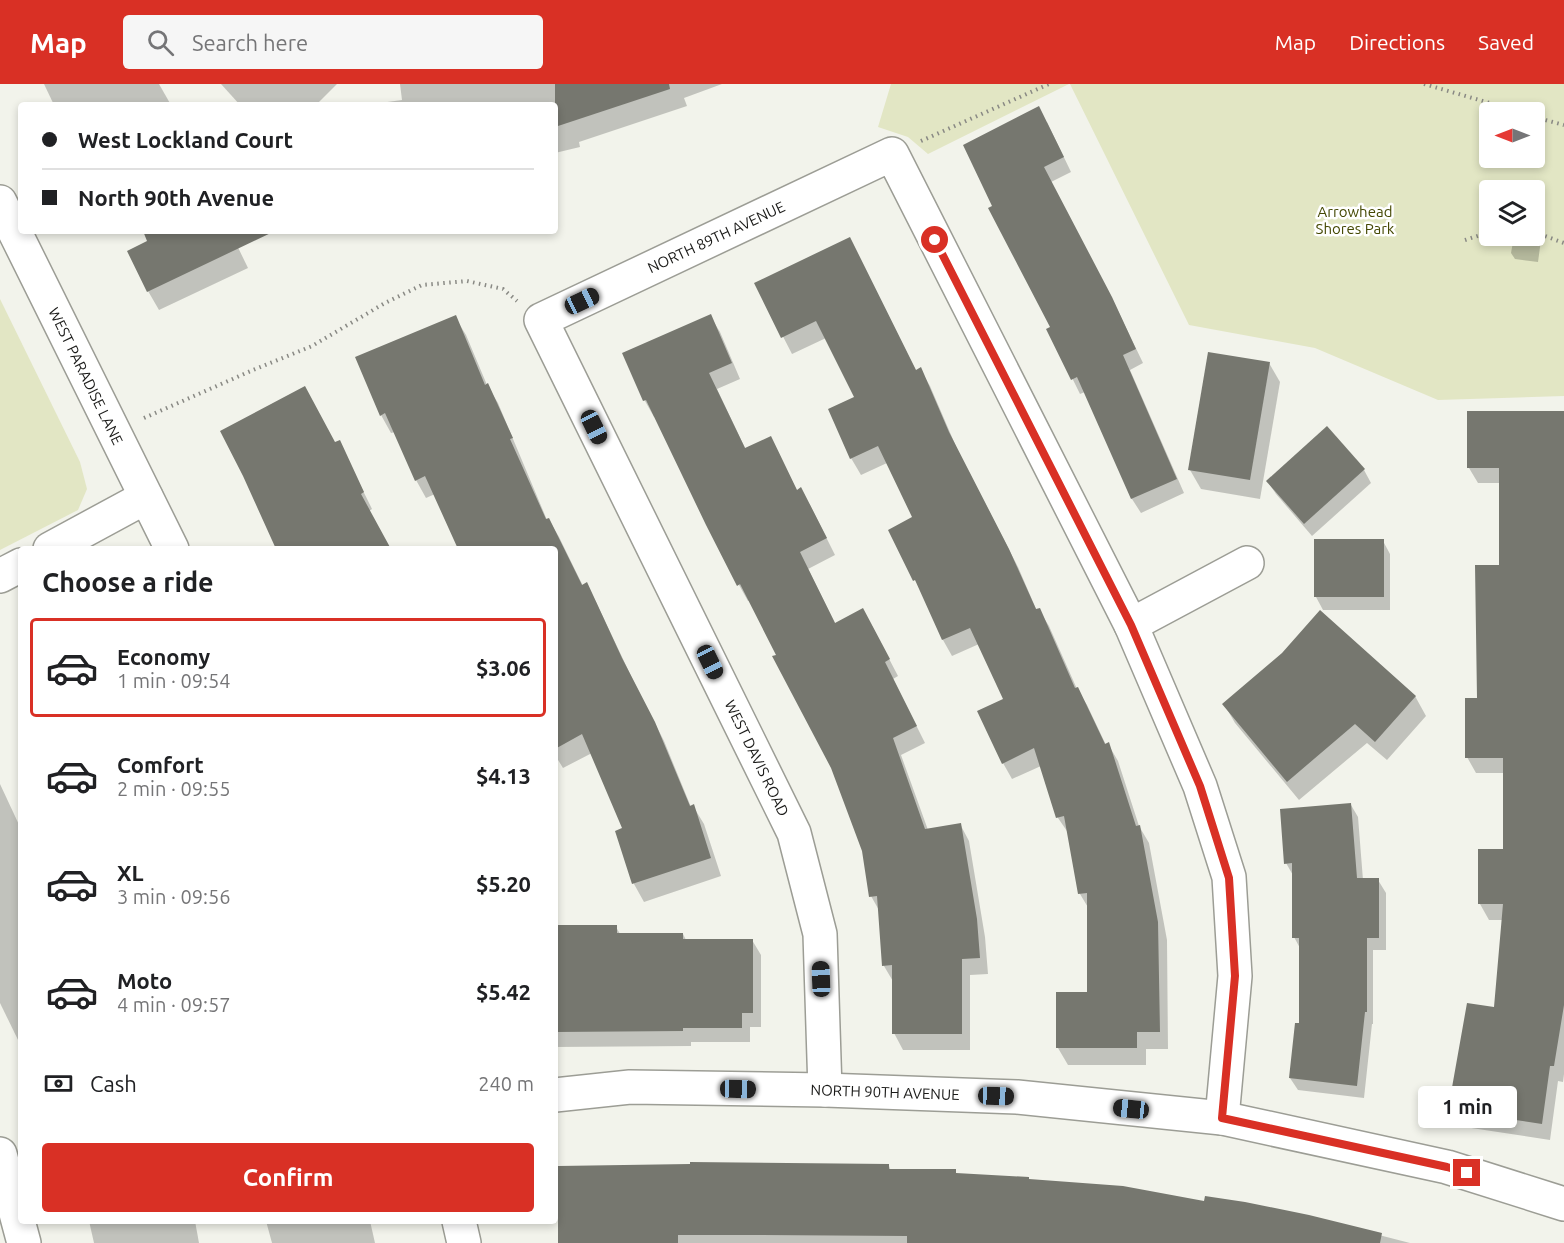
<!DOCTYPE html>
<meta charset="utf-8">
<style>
body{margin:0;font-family:Ubuntu,sans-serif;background:#f6f6f6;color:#202124;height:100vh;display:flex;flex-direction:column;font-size:22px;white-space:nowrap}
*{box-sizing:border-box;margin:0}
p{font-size:20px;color:#757577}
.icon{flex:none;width:33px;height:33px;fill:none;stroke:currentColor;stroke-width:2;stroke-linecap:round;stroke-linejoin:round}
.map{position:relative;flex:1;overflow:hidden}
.details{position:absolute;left:18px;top:462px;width:540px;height:678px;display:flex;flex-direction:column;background:#fff;border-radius:6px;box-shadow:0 3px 9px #0003}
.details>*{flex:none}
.banner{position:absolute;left:18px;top:18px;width:540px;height:132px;border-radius:6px;box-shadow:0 3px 9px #0003;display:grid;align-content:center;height:132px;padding:0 24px;background:#fff}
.needle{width:39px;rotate:270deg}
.buttons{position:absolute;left:1479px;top:18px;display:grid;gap:12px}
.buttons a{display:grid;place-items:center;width:66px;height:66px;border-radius:6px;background:#fff;box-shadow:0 3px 9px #0003;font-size:30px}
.end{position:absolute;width:27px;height:27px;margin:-14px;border:8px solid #d93025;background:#fff;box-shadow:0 0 0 3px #fff}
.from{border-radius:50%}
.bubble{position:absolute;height:42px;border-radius:6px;background:#fff;box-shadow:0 3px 9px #0003;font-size:20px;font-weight:700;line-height:42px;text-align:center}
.car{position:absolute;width:18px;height:36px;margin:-18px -9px;border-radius:8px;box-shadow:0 0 4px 2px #0007;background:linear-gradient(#222 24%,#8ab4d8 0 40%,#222 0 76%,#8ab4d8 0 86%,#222 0)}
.banner b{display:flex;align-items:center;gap:21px;height:57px;font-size:22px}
.banner b+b{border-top:2px solid #e0e0e0}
.banner i{width:15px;height:15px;background:#202124}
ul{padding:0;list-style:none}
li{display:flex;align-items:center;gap:18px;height:99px;margin:0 12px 9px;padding:0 12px;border:3px solid transparent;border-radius:6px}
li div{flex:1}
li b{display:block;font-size:22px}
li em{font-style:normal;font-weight:700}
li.active{border-color:#d93025}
li>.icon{width:54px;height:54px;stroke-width:1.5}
h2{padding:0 24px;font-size:27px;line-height:72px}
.pay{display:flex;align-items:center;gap:15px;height:66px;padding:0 24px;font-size:22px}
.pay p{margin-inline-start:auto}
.action{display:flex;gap:12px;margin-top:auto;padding:12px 24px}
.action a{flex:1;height:69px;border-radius:6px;background:#d93025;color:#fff;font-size:24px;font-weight:700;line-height:69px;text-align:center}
header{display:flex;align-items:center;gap:36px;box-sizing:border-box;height:84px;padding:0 30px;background:#d93025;color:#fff}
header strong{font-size:28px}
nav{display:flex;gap:33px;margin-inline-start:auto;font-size:21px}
.search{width:420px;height:54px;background:#f6f6f6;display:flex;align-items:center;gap:15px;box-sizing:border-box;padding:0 21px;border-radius:6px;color:#757577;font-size:22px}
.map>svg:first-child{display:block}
.green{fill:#e2e6c4;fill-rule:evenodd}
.shadow{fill:#0003}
.building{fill:#76776f}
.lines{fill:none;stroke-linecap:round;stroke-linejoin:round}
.minor-casing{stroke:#9c9d95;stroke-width:36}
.path{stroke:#898984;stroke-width:4;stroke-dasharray:1.5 4.5;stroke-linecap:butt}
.minor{stroke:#fff;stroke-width:33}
.route{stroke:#d93025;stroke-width:8}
.labels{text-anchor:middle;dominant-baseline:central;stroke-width:5;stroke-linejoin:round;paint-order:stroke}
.park-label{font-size:15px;fill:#444803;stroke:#fff}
.street-label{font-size:15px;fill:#1b1b19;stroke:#fff}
</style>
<header>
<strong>Map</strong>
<div class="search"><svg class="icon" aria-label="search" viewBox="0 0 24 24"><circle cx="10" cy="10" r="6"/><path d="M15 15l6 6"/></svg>Search here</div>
<nav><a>Map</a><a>Directions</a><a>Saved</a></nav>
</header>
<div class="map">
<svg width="1564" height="1159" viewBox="0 0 1564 1159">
<rect width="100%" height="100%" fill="#f2f3eb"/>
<g class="green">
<path d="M891 0H1069L928 70 908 53 878 43Z"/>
<path d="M1070 0H1564V312L1438 316 1315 264 1189 241ZM1534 28V74H1490V28ZM1490 106H1534V152H1490Z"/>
<path d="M0 215 80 378 87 405 78 426 0 466Z"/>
</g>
<g class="shadow">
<path d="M44 0H159L171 21H54Z"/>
<path d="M221 0H337L316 21H240Z"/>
<path d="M400 0H722L684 14 687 22 579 58 580 63 555 69V21H365L402 16Z"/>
<path d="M1047 38 1071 88 1051 98 1119 229 1143 279 1130 286 1184 409 1141 429 1132 415 1085 308 1080 310 1048 245 1052 244 994 122Z"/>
<path d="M144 147H230L248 184 159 226 148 207 149 158Z"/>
<path d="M1534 149 1538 150 1541 156 1538 178 1515 175 1511 169 1514 152H1534Z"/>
<path d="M850 155 916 287 920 285 930 302 958 367 1018 483 1037 527 1039 526 1049 542 1077 605 1087 621 1106 661 1108 660 1118 677 1139 742 1149 759 1167 856 1168 965H1146V981H1068L1058 964V909H1089V825L1080 810 1069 750 1058 734 1041 682 1012 695 1003 679 1005 616 979 560 952 572 943 556 925 514 890 446 914 434 887 379 861 391 851 374 856 314 826 254 792 270 756 200Z"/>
<path d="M710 232 720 248 740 295 717 305 746 366 771 354 797 407 810 421 835 471 808 485 836 541 872 542 898 592 893 595 925 659 901 671 928 746 960 740 969 757 985 853 988 890 970 891V966H903L894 949V899L884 882 880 828 871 812 863 766 833 684 750 516 748 517 739 501 707 440 656 332 654 333 645 317 624 269Z"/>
<path d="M455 233 466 251 487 301 498 319 547 436H549L559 453 583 502 586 500 596 518 632 594 664 657 691 723 693 722 704 740 721 792 644 818 634 800 617 748 624 745 592 669 563 684 555 671V465H459L435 410 426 414 416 396 395 348 391 349 381 331Z"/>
<path d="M1269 279 1280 298 1260 415 1201 405 1190 386Z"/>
<path d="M1564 329V990L1563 998 1558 997 1550 1056 1458 1042 1449 1026 1468 921 1495 925 1503 836H1489L1480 820 1505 766V689H1476L1467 673 1479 616 1501 483V399H1478L1469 384Z"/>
<path d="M339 358 372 425 369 427 390 465H279L335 360Z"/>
<path d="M1364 386 1371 399 1312 452 1276 410 1268 398Z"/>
<path d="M1383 457 1390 470V526H1323L1316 513Z"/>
<path d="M1415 612 1426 632 1387 676 1367 659 1299 716 1235 639 1224 620Z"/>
<path d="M0 700 21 745V962L0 919Z"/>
<path d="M1351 721 1358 733 1363 796H1378L1386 809V866H1373V940H1372L1364 1014 1298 1006 1290 994 1301 941V866L1294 853V793L1286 779Z"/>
<path d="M616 843 620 850H683L686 856H752L761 871V943H750V958H691V962L555 963V872Z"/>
<path d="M889 1082 891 1087H955L957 1091 1030 1097 1309 1133 1410 1159H560Z"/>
<path d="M89 1137H195L199 1159H94Z"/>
<path d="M266 1137H370L375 1159H272Z"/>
</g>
<g class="building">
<path d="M555 0H669L670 5 555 43Z"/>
<path d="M1039 22 1064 73 1044 83 1112 213 1136 265 1123 271 1177 395 1131 415 1077 293 1071 296 1046 245 1050 243 988 124 992 122 963 61Z"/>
<path d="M143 147H275L147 208 127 167 147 157Z"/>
<path d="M850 153 916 286 921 283 949 348 1009 465 1036 525 1040 524 1075 604 1078 603 1105 660 1109 658 1136 742 1140 741 1158 838 1160 948H1137V964H1056V908H1087V809L1078 810 1064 732 1056 734 1034 664 1002 680 977 627 1003 615 970 544 942 556 915 496 913 497 888 446 912 433 878 362 850 375 828 325 854 313 816 237 781 254 754 199Z"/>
<path d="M711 230 732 279 709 289 745 364 771 352 797 406 801 403 827 454 800 468 835 539 863 524 890 575 885 578 917 642 893 654 925 745 961 739 977 835 980 874 962 875V950H892V881L882 882 877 812 869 813 862 767 831 684 772 572 776 571 740 500 737 502 706 441 646 316 643 317 622 269Z"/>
<path d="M456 231 485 301 488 299 513 354 510 355 546 435 549 434 582 501 587 498 622 574 655 638 690 722 694 720 711 774 632 800 615 747 622 744 582 650 555 665V465H458L425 392 415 397 385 329 380 332 355 273Z"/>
<path d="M1208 268 1270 278 1250 396 1188 386Z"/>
<path d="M305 302 335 358 340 356 364 408 361 410 391 465H276L243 392 220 347Z"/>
<path d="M1467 327H1564V921L1554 982H1550L1542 1040 1448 1026 1467 919 1494 923 1503 820H1478V765H1503V674H1465V614H1477L1475 481H1499V384H1467Z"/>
<path d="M1327 342 1365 385 1304 440 1266 397Z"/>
<rect x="1314" y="455" width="70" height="58"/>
<path d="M1320 526 1416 612 1375 658 1355 640 1287 698 1222 620 1282 569Z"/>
<path d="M1351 719 1357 794H1379V854H1367V928H1365L1357 1002 1289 994 1295 939H1299V854H1292V779L1284 780 1280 725Z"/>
<path d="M556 841H617V849H683V855H753V929H742V944H683V947L556 948Z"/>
<path d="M690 1078 889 1080V1085H956V1089L1029 1093V1095L1123 1102 1204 1117 1205 1112 1245 1118 1309 1131 1382 1149 1380 1159H907V1152L760 1151H678V1159H558V1082L690 1080Z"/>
</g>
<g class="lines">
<g class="minor-casing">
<g id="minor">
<path d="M0 118 172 465"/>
<path d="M50 465 146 413"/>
<path d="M0 492 21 481"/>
<path d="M1131 541 1247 479"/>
<path d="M825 1006 820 850 794 749 541 236 892 70 1131 541 1200 702 1229 793 1235 892 1222 1034"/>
<path d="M555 1011 630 1003 825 1006 1017 1013 1222 1034 1447 1083 1564 1120"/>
<path d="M0 1070 24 1159"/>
<path d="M459 1137 464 1159"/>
</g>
</g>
<g class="path">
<path d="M1424 0 1521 28"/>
<path d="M1534 33 1564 41"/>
<path d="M921 57 1049 0"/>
<path d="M1534 148 1564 159"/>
<path d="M1465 156 1490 148"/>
<path d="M144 334 253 286 312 262 385 219 422 201 467 197 503 205 517 217"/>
</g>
<use href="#minor" class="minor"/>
</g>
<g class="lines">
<path class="route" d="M935 156 1131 541 1200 702 1229 794 1235 892 1222 1034 1447 1083 1467 1089"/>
</g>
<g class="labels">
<g class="park-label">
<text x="1355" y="127">Arrowhead<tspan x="1355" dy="17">Shores Park</tspan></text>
</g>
<g class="street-label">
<text transform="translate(716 153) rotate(-25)">NORTH 89TH AVENUE</text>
<text transform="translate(86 292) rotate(64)">WEST PARADISE LANE</text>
<text transform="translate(757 674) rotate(64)">WEST DAVIS ROAD</text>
<text transform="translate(885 1008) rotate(2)">NORTH 90TH AVENUE</text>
</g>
</g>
</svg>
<div class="buttons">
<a><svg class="needle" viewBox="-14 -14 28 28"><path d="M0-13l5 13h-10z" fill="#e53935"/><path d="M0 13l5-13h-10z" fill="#757577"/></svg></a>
<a><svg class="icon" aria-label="layers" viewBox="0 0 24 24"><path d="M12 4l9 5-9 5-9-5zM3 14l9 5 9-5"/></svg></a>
</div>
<i class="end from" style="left:935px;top:156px"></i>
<i class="end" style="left:1467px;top:1089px"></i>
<div class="bubble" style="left:1418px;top:1002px;width:99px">1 min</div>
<i class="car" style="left:582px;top:217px;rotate:65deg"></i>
<i class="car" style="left:594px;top:343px;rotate:154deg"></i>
<i class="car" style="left:710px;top:578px;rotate:154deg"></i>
<i class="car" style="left:821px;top:895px;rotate:358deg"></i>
<i class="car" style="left:738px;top:1005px;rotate:91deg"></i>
<i class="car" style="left:996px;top:1012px;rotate:92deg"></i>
<i class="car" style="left:1131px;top:1025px;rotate:276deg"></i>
<div class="banner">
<b><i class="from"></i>West Lockland Court</b>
<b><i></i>North 90th Avenue</b>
</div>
<section class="details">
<h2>Choose a ride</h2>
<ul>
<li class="active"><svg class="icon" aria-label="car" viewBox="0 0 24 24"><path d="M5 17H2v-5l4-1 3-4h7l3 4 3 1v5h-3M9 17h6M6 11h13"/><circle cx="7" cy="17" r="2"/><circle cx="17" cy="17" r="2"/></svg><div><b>Economy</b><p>1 min · 09:54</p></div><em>$3.06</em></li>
<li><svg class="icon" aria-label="car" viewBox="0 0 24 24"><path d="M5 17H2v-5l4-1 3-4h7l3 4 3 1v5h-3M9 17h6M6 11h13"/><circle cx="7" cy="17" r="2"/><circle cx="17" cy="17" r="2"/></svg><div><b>Comfort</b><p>2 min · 09:55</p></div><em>$4.13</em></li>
<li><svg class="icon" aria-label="car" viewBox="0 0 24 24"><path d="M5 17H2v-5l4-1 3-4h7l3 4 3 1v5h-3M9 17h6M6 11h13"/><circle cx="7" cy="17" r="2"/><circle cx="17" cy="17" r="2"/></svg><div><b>XL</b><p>3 min · 09:56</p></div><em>$5.20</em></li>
<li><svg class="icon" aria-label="car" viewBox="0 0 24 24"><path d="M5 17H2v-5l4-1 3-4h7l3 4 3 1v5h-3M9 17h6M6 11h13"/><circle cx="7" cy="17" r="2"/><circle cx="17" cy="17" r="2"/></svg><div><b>Moto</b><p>4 min · 09:57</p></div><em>$5.42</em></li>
</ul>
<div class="pay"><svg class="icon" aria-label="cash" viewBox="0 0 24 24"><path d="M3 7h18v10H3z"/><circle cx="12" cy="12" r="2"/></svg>Cash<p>240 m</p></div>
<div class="action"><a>Confirm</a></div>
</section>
</div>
